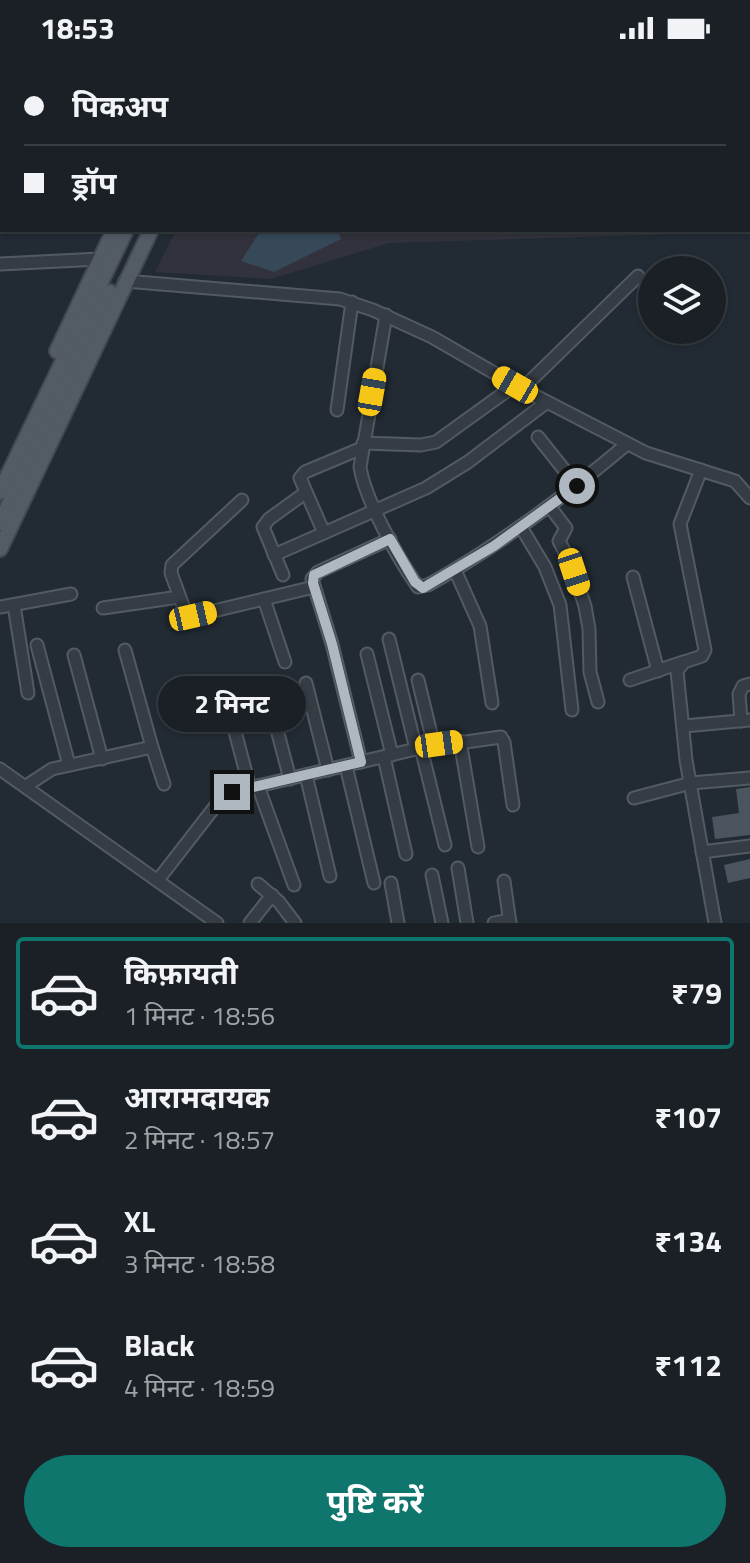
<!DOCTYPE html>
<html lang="hi">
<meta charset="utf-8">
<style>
body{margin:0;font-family:"Titillium Web","Noto Sans Devanagari",sans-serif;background:#272d32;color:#f1f3f6;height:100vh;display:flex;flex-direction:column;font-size:30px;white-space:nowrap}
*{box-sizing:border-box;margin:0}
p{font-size:26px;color:#9fa3a7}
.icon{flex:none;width:44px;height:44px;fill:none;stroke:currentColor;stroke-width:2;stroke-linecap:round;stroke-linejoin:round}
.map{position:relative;height:867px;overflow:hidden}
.side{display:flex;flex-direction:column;background:#1a2026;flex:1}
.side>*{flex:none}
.hud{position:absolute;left:0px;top:0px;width:750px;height:176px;box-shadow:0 2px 6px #0004,0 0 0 2px #383e43;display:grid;align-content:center;height:176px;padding:0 24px;background:#1a2026}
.tools{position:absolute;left:638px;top:200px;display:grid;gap:16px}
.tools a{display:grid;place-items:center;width:88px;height:88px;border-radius:50%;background:#1a2026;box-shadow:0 2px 6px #0004,0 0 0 2px #383e43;font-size:40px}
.end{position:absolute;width:36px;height:36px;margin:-18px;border:10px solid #afb7c1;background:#111;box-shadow:0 0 0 4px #111}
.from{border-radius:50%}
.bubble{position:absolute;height:56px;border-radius:28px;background:#1a2026;box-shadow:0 2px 6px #0004,0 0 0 2px #383e43;font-size:26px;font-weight:700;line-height:56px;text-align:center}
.car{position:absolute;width:24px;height:48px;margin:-24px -12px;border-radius:10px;box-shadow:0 0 6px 2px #0007;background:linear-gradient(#f5c518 24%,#345 0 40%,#f5c518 0 76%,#345 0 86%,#f5c518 0)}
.hud b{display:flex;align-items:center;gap:28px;height:76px;font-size:30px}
.hud b+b{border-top:2px solid #383e43}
.hud i{width:20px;height:20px;background:#f1f3f6}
ul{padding:14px 0 0;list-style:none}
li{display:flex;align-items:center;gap:24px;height:112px;margin:0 16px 12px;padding:0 8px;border:4px solid transparent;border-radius:8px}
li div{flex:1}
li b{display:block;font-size:30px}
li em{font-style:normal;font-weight:700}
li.active{border-color:#0f766e}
li>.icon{width:72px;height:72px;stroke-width:1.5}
.action{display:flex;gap:16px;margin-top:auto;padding:16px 24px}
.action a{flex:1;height:92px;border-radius:48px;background:#0f766e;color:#fff;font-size:32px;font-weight:700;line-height:92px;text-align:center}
.status{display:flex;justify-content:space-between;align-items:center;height:56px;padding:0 40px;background:#1a2026;direction:ltr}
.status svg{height:22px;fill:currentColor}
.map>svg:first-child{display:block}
.medical{fill:#31323c}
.water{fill:#374859}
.building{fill:#4a555f}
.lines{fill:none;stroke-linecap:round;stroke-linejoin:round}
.minor-casing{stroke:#525a62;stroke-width:15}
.major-casing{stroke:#414851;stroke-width:18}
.minor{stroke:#353c44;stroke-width:11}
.major{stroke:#535b64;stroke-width:14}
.route{stroke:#afb7c1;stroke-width:10}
</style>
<div class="status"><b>18:53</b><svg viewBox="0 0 49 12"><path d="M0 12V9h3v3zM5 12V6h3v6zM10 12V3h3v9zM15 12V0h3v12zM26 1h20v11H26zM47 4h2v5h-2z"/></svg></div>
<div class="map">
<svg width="750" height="867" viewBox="0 0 750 867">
<rect width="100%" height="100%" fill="#222b33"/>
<path class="medical" d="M265 0H750V176L389 187 271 223 155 216 176 174H748V2H264Z"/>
<path class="water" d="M261 174H338L341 183 274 216 241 205Z"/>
<g class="building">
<path d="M750 731V779L715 783 712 761 739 757 736 733Z"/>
<path d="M750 803V822L728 827 724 809Z"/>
</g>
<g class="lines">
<g class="minor-casing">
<g id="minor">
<path d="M22 0V2"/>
<path d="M100 0V2"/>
<path d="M415 0V2"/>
<path d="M725 2 727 0"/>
<path d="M0 208 100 203"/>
<path d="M125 225 340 243 373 254 432 281 522 333 646 397 735 425 750 442"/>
<path d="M386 259 360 411C365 444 399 504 418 531L428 529C500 489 564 441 627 388"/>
<path d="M522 333 638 220"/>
<path d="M337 354 352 246"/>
<path d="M538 381 577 430"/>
<path d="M363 387 421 389 436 386 515 329"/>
<path d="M701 414 680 468 705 594 702 600 684 606 677 615 686 704 715 867"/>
<path d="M242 444 172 509 171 517 186 558 193 560 314 531"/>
<path d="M550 451 566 472 559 485 571 508 585 550 589 573 590 616 598 646"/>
<path d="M521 471 545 511 560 549 572 654"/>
<path d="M324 477 300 422 305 416 362 392"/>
<path d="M274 499 426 432 468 406 547 346"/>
<path d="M455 514 480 570 492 647"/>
<path d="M283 519 263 471 269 463 305 437"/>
<path d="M633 521 658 615"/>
<path d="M264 543 285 606"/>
<path d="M14 549 28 637"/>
<path d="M0 551 71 538"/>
<path d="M103 552 179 541"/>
<path d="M389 583 416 693"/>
<path d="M37 589 69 709"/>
<path d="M367 598 392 699"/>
<path d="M74 599 102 703"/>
<path d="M418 624 434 690"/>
<path d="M630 624 683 606"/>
<path d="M306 627 328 714"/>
<path d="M266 632 290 723"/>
<path d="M224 634 250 732"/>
<path d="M741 665 739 638 743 630 750 628"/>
<path d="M684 670 750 664"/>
<path d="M460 685 478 791"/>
<path d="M152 691 164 728"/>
<path d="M421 692 445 789"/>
<path d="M384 701 406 798"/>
<path d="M361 706 332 588 312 523 318 516 390 483"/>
<path d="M346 710 374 827"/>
<path d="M0 713 217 867"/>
<path d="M306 719 330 820"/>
<path d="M26 730 52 713 152 691 125 594"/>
<path d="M258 730 294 829"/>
<path d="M634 742 691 727 750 722"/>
<path d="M702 796 750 790"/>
<path d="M458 812 467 867"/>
<path d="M432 819 442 867"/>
<path d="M158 824 217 748 232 736 416 693 501 681 504 686 513 749"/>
<path d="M504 825 510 867"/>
<path d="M391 827 398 867"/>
<path d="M258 828 279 846 295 867"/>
<path d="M250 867 272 839"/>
<path d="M494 867 509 864"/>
</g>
</g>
<g class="major-casing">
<g id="major">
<path d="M200 2 202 0"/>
<path d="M212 2 213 0"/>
<path d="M224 2 225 0"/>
<path d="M236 2 237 0"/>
<path d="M57 295 114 174"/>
<path d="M0 436 126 174"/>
<path d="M0 467 110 236"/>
<path d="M0 493 151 174"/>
</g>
</g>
<use href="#minor" class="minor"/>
<use href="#major" class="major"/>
</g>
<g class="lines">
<path class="route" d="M232 736 361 706 332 588 313 527 314 519 390 483 415 526 423 532 494 490 577 430"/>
</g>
</svg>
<div class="tools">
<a><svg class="icon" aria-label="layers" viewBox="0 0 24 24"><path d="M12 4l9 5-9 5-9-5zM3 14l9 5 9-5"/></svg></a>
</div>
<i class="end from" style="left:577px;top:430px"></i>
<i class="end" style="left:232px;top:736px"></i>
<div class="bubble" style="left:158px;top:620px;width:148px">2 मिनट</div>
<i class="car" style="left:515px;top:329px;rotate:300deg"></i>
<i class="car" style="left:372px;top:336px;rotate:10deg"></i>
<i class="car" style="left:574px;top:516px;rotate:162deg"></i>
<i class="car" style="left:193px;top:560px;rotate:77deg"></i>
<i class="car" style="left:439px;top:688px;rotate:82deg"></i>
<div class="hud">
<b><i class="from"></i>पिकअप</b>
<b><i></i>ड्रॉप</b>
</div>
</div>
<section class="side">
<ul>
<li class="active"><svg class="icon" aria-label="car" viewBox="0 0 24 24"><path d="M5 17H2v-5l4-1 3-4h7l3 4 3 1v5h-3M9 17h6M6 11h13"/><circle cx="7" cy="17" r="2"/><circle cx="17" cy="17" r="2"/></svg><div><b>किफ़ायती</b><p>1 मिनट · 18:56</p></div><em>₹79</em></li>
<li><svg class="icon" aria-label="car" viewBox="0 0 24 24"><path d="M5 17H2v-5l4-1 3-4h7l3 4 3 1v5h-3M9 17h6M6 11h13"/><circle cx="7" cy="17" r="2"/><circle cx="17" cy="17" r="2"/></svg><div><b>आरामदायक</b><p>2 मिनट · 18:57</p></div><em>₹107</em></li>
<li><svg class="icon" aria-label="car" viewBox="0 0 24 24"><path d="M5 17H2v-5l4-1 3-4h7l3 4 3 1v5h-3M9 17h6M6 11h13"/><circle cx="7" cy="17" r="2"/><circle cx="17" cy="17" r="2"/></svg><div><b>XL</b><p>3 मिनट · 18:58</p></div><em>₹134</em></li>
<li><svg class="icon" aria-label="car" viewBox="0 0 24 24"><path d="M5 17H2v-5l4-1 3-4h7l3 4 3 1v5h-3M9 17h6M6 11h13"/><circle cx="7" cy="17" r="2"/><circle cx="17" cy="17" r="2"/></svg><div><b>Black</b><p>4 मिनट · 18:59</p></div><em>₹112</em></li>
</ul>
<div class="action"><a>पुष्टि करें</a></div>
</section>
